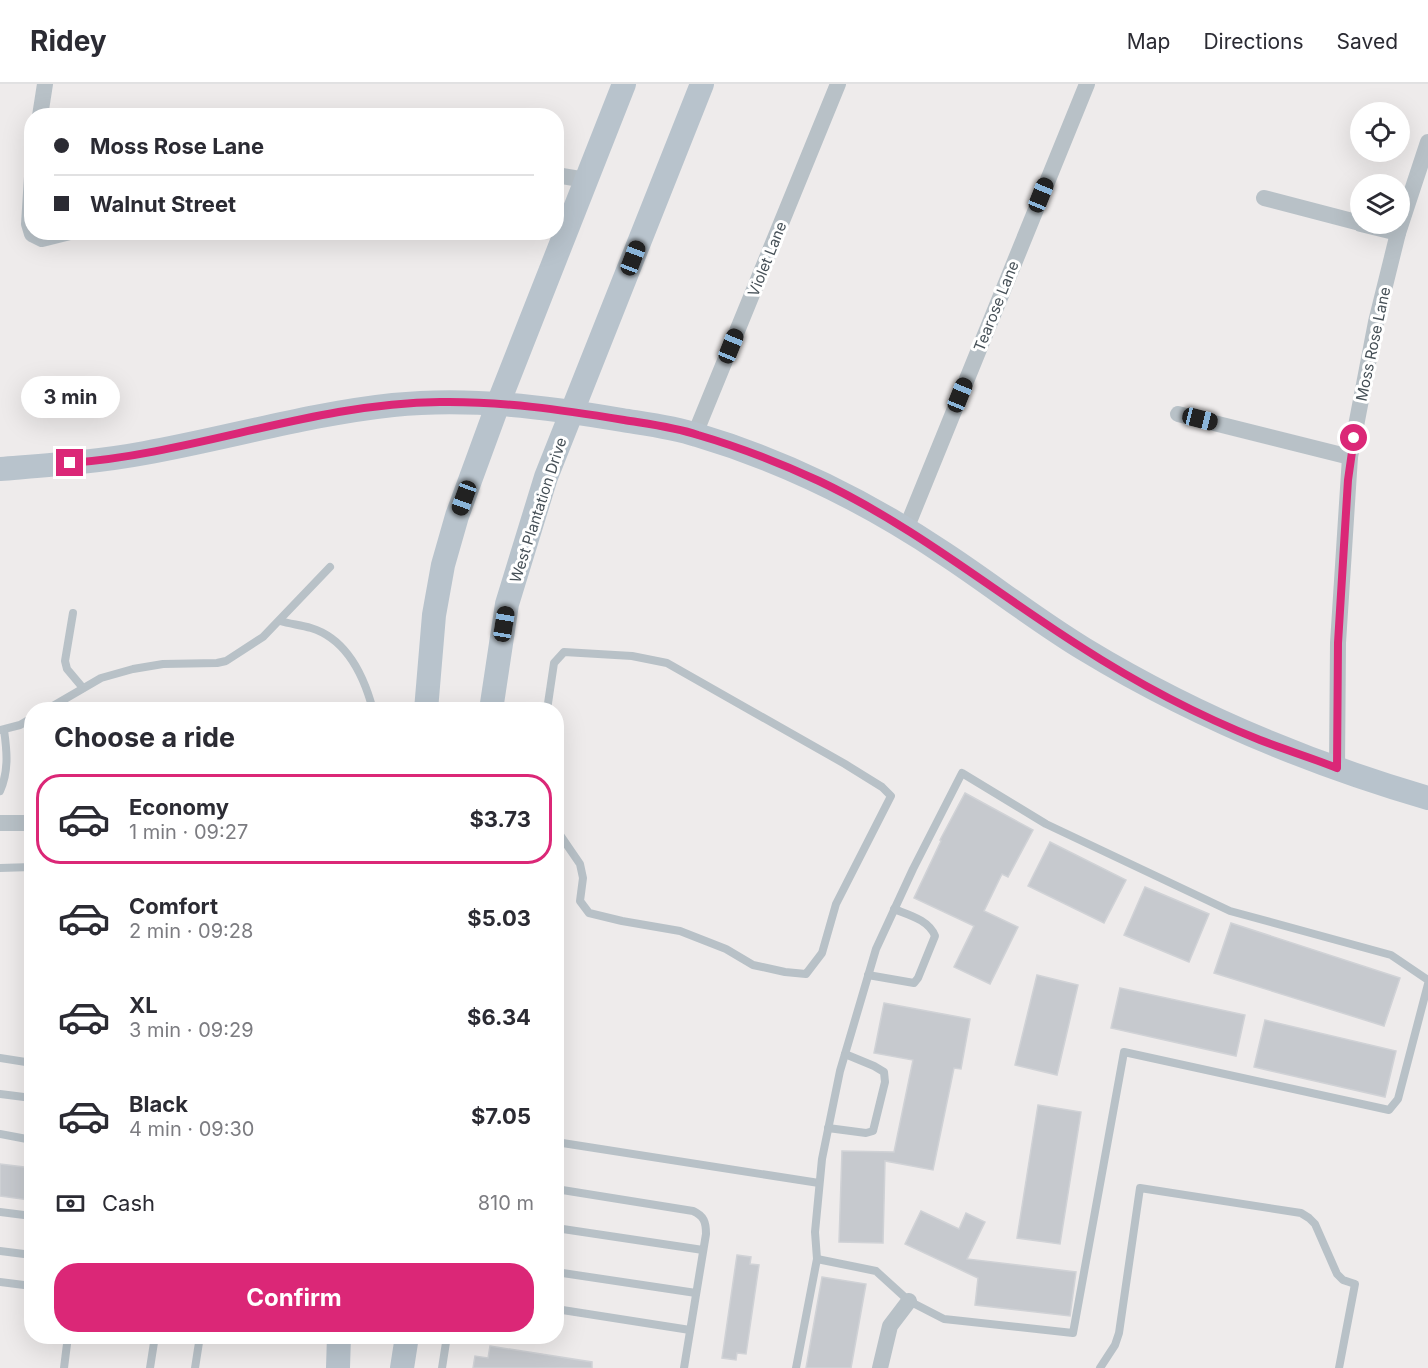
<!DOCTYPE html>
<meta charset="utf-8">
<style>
body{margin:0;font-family:Inter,sans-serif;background:#f7f7f7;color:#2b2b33;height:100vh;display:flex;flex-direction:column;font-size:22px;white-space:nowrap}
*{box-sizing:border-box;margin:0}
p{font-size:20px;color:#7c7c81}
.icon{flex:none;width:33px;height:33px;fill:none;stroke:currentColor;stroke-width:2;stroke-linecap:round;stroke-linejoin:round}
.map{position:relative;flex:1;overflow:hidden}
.side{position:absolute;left:24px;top:618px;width:540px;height:642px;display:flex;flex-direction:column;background:#fff;border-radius:24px;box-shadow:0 6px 24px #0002}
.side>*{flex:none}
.hud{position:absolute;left:24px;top:24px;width:540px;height:132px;border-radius:24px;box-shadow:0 6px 24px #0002;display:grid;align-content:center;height:132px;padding:0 30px;background:#fff}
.tools{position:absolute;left:1350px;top:18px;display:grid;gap:12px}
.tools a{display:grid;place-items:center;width:60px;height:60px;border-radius:50%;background:#fff;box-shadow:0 6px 24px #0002;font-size:30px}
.end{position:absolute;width:27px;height:27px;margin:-14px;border:8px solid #db2777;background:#fff;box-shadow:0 0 0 3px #fff}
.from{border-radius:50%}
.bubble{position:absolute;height:42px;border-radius:21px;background:#fff;box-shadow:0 6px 24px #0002;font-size:20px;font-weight:700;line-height:42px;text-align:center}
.car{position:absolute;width:18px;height:36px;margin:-18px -9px;border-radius:8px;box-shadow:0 0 4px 2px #0007;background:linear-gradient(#222 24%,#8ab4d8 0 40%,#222 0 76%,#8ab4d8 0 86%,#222 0)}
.hud b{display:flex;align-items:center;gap:21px;height:57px;font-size:22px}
.hud b+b{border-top:2px solid #e1e1e2}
.hud i{width:15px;height:15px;background:#2b2b33}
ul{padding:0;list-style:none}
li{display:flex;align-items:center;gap:18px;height:90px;margin:0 12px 9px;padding:0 18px;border:3px solid transparent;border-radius:24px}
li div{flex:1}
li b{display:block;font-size:22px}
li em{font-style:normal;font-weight:700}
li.selected{border-color:#db2777}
li>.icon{width:54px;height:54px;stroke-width:1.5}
h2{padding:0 30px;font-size:27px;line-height:72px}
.pay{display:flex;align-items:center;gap:15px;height:66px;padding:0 30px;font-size:22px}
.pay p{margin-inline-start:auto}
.primary-button{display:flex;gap:12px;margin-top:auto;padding:12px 30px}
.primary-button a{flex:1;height:69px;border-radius:24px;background:#db2777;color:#fff;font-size:24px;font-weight:700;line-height:69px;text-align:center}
header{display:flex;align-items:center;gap:36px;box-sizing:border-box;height:84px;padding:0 30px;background:#fff;border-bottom:2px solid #e1e1e2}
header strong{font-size:28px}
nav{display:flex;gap:33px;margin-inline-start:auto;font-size:21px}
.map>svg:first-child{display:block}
.building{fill:#c6c9ce;stroke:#d0d2d6;stroke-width:1.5}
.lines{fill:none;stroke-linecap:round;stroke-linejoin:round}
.lane{stroke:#b8c1c7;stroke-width:8}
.street{stroke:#b8c1c7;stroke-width:16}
.secondary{stroke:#b8c3cc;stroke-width:24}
.route{stroke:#db2777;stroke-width:8}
.labels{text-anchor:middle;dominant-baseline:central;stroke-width:6;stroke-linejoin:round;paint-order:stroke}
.street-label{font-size:15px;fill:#465057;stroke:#fff}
</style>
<header>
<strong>Ridey</strong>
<nav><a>Map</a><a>Directions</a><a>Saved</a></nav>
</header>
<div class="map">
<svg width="1428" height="1284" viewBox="0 0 1428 1284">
<rect width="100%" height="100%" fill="#eeebeb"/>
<g class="building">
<path d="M965 709 1033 746 1008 793 1002 790 984 827 1018 843 990 900 954 883 974 842 914 814 941 757 940 756Z"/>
<path d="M1050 758 1126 796 1104 839 1028 802Z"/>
<path d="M1145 803 1209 830 1189 878 1124 851Z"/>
<path d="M1231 839 1400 894 1384 942 1214 889Z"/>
<path d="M1037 891 1078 901 1057 991 1015 981Z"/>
<path d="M1120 904 1245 931 1236 972 1111 944Z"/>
<path d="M884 919 970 935 961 985 954 984 933 1086 885 1077 883 1159 839 1158 842 1067 894 1068 913 976 874 969Z"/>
<path d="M1265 936 1396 967 1385 1013 1254 983Z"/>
<path d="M1038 1021 1081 1028 1060 1160 1017 1154Z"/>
<path d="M0 1080 32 1084 29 1116 0 1112Z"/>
<path d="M921 1127 959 1145 966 1129 985 1138 967 1175 1076 1188 1070 1232 975 1221 978 1194 905 1160Z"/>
<path d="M737 1171 751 1173 750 1180 759 1181 746 1270 737 1269 736 1276 722 1274Z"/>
<path d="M822 1193 866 1200 851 1284H806Z"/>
<path d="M490 1262 592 1278V1284H473L475 1272 488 1274Z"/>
</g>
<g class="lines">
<g class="lane">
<path d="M73 529 65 577 67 585 83 604"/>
<path d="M280 537C290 540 301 541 311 544 347 555 364 592 373 626"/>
<path d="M46 626 101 594 133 585 163 580 217 579 226 577 263 553 330 483"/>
<path d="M547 626 554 579 564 568 632 572 667 579 845 680 882 703 891 712 836 820 822 869 806 890 785 888 753 881 726 865 680 847 622 837 589 829 580 817 583 794 580 780 556 745"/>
<path d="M0 646 20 641 32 634"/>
<path d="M0 707C9 687 7 667 4 646"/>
<path d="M0 784 32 783"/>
<path d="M868 891 914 899 918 894 935 852C929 836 909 831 894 825"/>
<path d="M0 974 32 979"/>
<path d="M0 1010 32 1014"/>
<path d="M828 1044 866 1049 873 1047 885 998 884 988 874 982 845 970"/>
<path d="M0 1050 32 1056"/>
<path d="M556 1058 819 1099"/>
<path d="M556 1105 693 1127C704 1132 706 1138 706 1150L684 1284"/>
<path d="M0 1128 32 1132"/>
<path d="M556 1144 703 1166"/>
<path d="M0 1167 32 1171"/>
<path d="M817 1175 876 1187 909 1217 944 1235 1073 1249 1124 968 1389 1026 1398 1015 1428 900"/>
<path d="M556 1188 696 1209"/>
<path d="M0 1198 32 1202"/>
<path d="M556 1225 690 1246"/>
<path d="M64 1284 68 1252"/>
<path d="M150 1284 155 1252"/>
<path d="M195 1284 200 1252"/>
<path d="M442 1284 447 1252"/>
<path d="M796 1284 817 1175 815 1148 822 1075 840 987 876 865 913 785 962 689 1046 740 1230 827 1391 871 1428 896"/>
<path d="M1100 1284 1115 1261 1119 1249 1140 1104 1301 1129 1309 1134 1315 1140 1337 1190 1343 1196 1355 1200 1339 1284"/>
</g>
<g class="street">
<path d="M40 32 45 0"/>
<path d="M556 91 586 96"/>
<path d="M32 93 29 140 32 150 42 155 70 148"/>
<path d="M1264 114 1360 139"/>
<path d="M1361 140 1398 149"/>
<path d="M1178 330 1350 373"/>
<path d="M695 350 838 0"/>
<path d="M906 445 1087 0"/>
<path d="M1337 684 1338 559 1350 373 1376 238 1398 149 1428 58"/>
<path d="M0 739H32"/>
<path d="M880 1284 890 1242 909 1217"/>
</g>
<g class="secondary">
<path d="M0 385C49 381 97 378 145 369 228 354 309 330 393 321 469 313 547 323 622 336 647 340 673 343 697 351 785 377 869 419 945 470 992 501 1036 536 1084 565 1191 630 1308 679 1428 714"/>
<path d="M426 626 434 531 443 481 457 432 498 320 624 0"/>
<path d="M491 626 507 520 546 393 702 0"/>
<path d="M338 1284 339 1252"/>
<path d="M402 1284 407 1252"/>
</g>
</g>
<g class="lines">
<path class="route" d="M70 379C195 370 314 319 440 318 502 317 563 326 624 336 648 340 674 343 698 351 739 363 780 379 819 397 912 441 992 506 1078 561 1135 598 1197 631 1260 656 1286 666 1312 674 1337 684L1338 559 1348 396 1354 354"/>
</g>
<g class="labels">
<g class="street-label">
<text transform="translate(767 175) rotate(-68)">Violet Lane</text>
<text transform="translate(996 222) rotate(-68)">Tearose Lane</text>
<text transform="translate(1373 260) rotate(-78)">Moss Rose Lane</text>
<text transform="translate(538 426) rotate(-72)">West Plantation Drive</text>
</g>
</g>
</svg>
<div class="tools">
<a><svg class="icon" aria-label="locate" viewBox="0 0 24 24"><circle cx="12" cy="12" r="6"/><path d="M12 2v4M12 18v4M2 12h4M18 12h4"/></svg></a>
<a><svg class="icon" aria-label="layers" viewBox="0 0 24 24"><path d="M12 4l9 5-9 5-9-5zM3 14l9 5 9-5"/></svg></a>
</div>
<i class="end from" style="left:1354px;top:354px"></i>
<i class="end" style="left:70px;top:379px"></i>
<div class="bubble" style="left:21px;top:292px;width:99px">3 min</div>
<i class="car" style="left:1041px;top:111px;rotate:22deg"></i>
<i class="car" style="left:633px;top:174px;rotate:21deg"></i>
<i class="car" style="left:731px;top:262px;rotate:22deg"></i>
<i class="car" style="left:960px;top:311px;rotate:22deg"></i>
<i class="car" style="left:1200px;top:335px;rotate:104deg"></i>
<i class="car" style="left:464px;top:414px;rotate:200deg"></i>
<i class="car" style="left:504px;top:540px;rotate:9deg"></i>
<div class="hud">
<b><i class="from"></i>Moss Rose Lane</b>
<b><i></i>Walnut Street</b>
</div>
<section class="side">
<h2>Choose a ride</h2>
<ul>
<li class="selected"><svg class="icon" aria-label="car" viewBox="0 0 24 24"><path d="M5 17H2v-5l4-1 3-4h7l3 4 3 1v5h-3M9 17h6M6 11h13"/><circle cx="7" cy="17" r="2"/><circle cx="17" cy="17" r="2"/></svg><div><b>Economy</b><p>1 min · 09:27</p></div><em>$3.73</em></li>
<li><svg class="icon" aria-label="car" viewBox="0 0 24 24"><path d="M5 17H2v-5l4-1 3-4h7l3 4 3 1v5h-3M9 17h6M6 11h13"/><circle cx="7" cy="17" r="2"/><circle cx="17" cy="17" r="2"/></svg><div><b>Comfort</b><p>2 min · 09:28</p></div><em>$5.03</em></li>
<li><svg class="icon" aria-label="car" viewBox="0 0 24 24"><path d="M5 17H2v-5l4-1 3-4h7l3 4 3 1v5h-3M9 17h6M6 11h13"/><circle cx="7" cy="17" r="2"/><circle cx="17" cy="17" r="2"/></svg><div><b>XL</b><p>3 min · 09:29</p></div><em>$6.34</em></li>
<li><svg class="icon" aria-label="car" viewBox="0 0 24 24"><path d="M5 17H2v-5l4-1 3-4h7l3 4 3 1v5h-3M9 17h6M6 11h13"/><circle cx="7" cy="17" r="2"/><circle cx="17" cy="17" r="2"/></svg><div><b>Black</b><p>4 min · 09:30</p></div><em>$7.05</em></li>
</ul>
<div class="pay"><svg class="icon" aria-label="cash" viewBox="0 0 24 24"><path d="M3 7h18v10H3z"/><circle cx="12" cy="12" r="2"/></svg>Cash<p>810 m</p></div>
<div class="primary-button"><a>Confirm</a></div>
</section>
</div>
